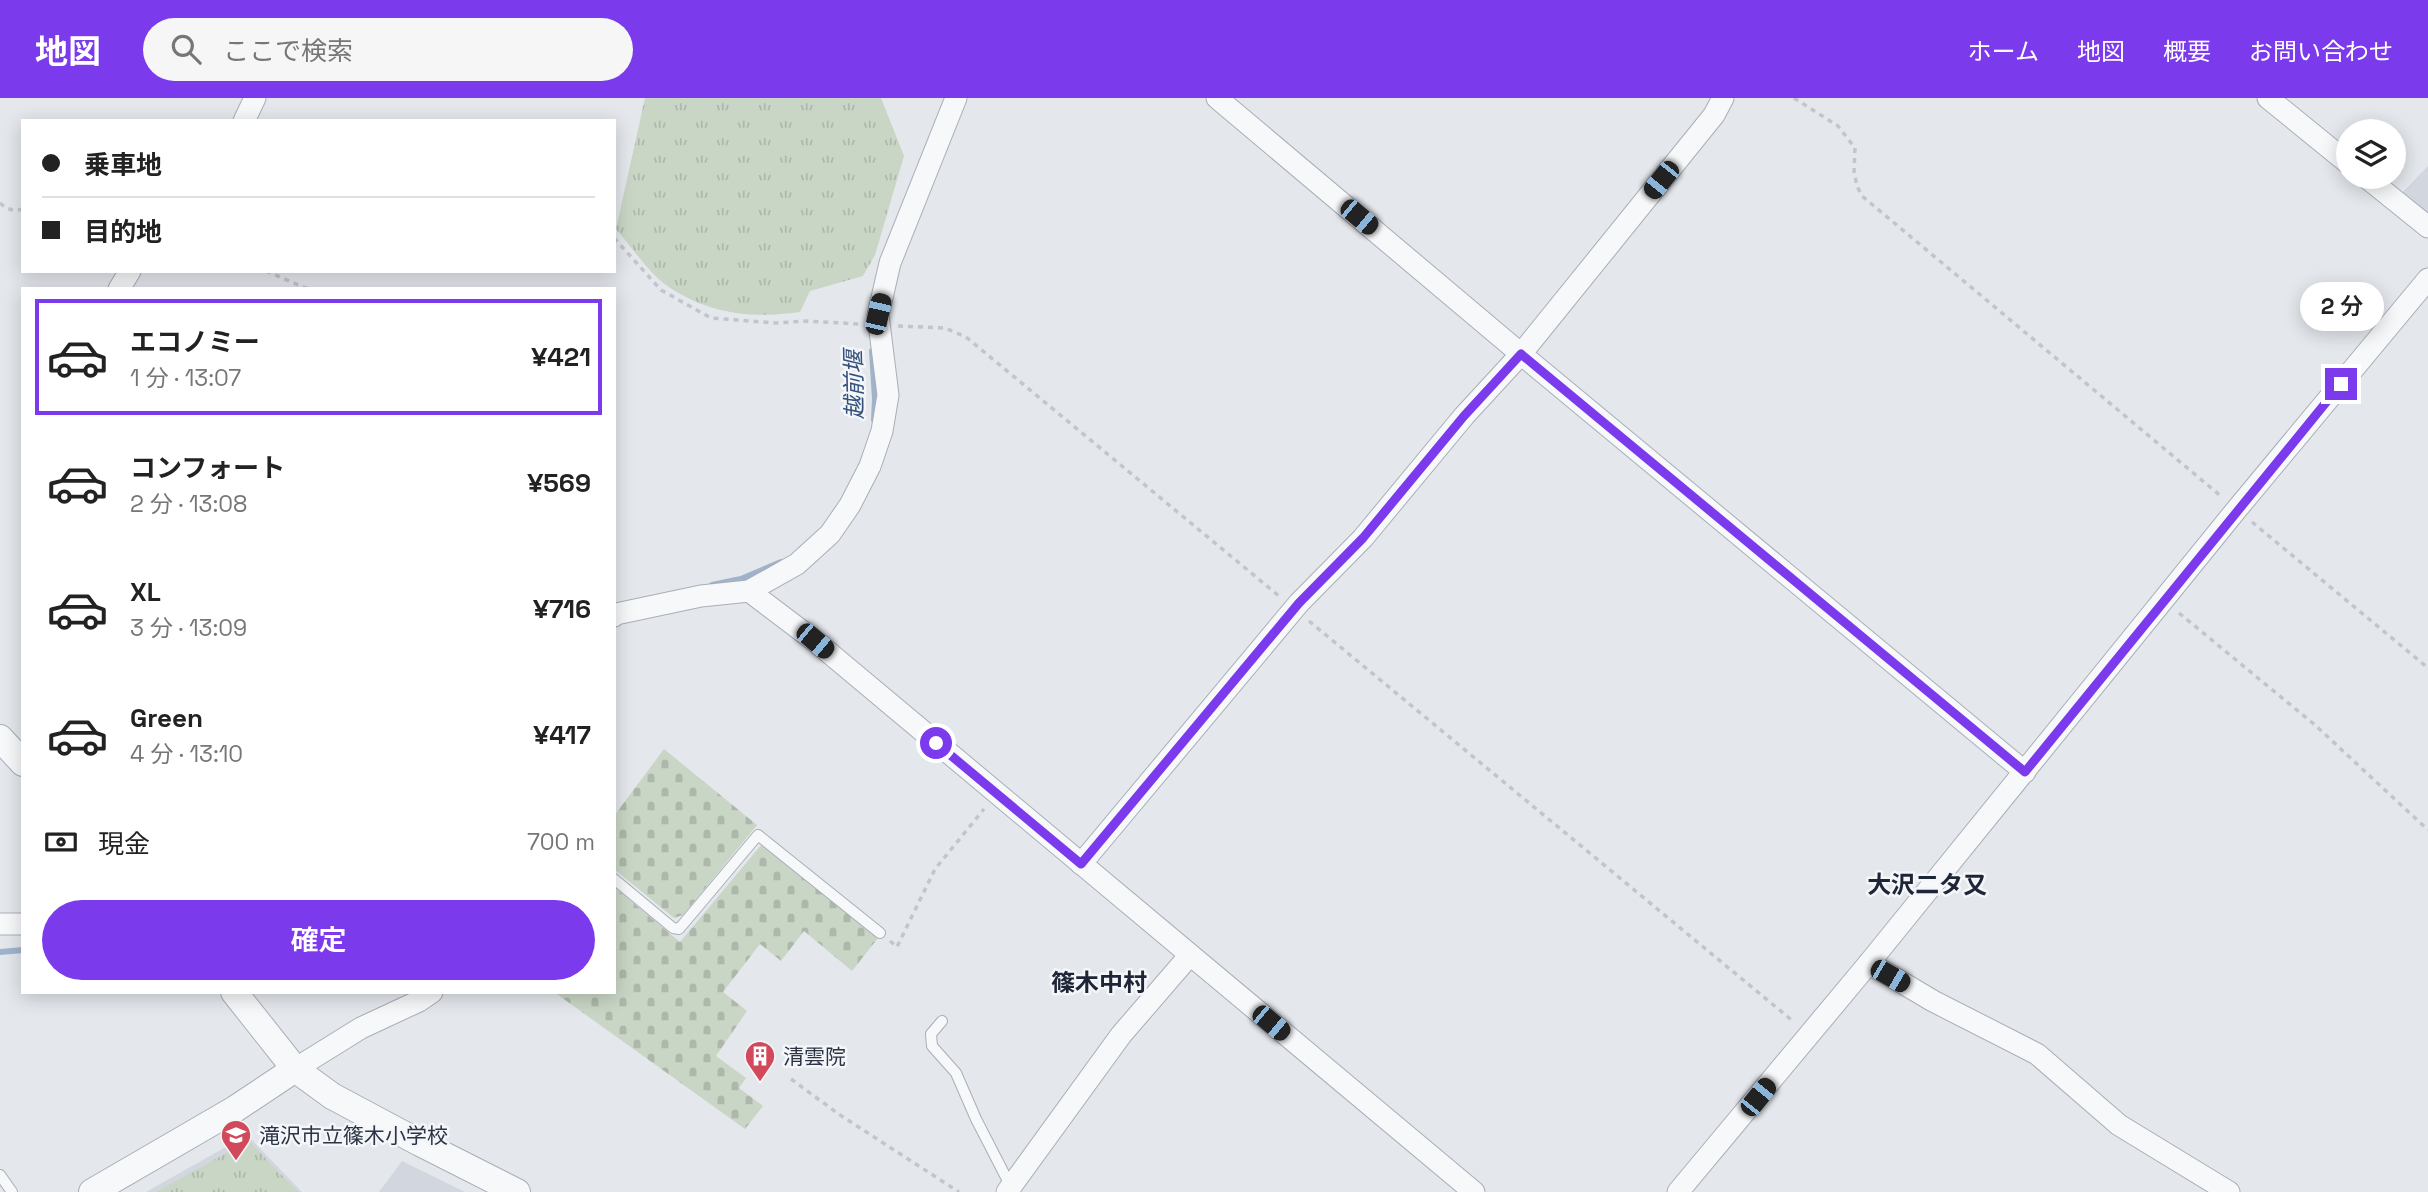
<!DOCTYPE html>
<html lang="ja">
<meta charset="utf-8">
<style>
body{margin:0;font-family:"Space Grotesk","Noto Sans JP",sans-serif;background:#f6f6f6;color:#222;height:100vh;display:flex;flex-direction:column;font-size:26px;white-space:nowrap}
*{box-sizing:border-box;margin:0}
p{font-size:23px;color:#767676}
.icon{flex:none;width:38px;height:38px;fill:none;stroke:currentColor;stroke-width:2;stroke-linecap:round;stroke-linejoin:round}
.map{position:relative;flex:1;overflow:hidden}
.details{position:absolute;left:21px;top:189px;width:595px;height:707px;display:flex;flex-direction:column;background:#fff;border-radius:0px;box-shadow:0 4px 18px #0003}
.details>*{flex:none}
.top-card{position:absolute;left:21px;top:21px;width:595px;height:154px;border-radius:0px;box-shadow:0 4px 18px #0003;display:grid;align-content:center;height:154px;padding:0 21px;background:#fff}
.controls{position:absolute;left:2336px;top:21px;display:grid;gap:14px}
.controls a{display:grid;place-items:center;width:70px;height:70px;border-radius:50%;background:#fff;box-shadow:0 4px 18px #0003;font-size:35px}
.end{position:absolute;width:32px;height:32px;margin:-16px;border:9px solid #7c3aed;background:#fff;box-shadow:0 0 0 4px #fff}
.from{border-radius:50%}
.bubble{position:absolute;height:49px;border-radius:24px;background:#fff;box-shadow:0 4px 18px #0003;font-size:23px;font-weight:600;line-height:49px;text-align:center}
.car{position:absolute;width:21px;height:42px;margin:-21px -10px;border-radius:9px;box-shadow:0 0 5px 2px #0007;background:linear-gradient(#222 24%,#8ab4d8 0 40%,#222 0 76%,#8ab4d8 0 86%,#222 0)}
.top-card b{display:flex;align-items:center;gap:24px;height:66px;font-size:26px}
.top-card b+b{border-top:2px solid #e0e0e0}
.top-card i{width:18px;height:18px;background:#222}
ul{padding:12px 0 0;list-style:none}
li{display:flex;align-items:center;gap:21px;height:116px;margin:0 14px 10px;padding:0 7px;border:4px solid transparent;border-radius:0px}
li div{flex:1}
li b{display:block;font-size:26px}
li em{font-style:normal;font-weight:600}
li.active{border-color:#7c3aed}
li>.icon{width:63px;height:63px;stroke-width:1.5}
.pay{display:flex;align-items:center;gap:18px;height:77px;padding:0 21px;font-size:26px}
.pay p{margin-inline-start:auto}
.cta{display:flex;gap:14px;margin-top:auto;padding:14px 21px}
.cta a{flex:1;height:80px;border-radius:42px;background:#7c3aed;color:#fff;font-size:28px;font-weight:600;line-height:80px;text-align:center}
header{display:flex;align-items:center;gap:42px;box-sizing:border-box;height:98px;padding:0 35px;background:#7c3aed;color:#fff}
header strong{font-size:33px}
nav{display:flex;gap:38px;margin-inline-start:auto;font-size:24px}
.search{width:490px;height:63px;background:#f6f6f6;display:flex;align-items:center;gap:18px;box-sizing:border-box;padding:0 24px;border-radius:38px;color:#767676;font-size:26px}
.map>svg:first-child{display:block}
.built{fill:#d2d6de}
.grass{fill:url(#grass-tufts)}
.cemetery{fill:url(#cemetery-stones)}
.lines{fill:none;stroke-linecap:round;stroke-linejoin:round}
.stream{stroke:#9fb4cc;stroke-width:6}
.service-casing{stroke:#a9aeb7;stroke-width:12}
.minor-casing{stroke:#a9aeb7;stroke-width:23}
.tertiary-casing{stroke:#a9aeb7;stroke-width:28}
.path{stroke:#c2c5cb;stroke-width:3.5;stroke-dasharray:5 5;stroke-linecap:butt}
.service{stroke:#f7f8fa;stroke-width:10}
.minor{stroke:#f7f8fa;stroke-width:21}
.tertiary{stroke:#f7f8fa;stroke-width:26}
.route{stroke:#7c3aed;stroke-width:9}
.labels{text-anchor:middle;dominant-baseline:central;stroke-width:5;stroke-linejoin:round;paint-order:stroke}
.poi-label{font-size:21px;fill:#2b3445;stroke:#f4f6f9;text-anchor:start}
.water-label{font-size:23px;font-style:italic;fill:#34527a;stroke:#f4f6f9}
.quarter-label{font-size:24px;font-weight:bold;fill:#1d2536;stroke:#f4f6f9}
</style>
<header>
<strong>地図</strong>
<div class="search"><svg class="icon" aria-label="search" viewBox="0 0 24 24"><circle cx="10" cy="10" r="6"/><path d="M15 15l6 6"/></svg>ここで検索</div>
<nav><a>ホーム</a><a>地図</a><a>概要</a><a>お問い合わせ</a></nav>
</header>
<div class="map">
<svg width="2428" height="1094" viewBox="0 0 2428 1094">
<defs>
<pattern id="grass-tufts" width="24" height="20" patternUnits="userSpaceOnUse" patternTransform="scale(1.75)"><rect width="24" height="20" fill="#c9d6c5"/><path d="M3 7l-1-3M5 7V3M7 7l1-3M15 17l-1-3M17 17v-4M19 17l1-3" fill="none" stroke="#adb8ab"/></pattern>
<pattern id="cemetery-stones" width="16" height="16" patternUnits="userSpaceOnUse" patternTransform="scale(1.75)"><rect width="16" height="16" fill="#c9d6c5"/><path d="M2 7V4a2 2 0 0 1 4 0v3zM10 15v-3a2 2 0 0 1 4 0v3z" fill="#adb8ab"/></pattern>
</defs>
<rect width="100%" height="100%" fill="#e4e7ec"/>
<g class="built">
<path d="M2428 68V120L2401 96Z"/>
<path d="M247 1037 302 1094H146Z"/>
<path d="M402 1063 465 1094H379Z"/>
</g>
<g class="grass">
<path d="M645 0H881L904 58 875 157 863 178 810 193 800 214C751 221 708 216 666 187 650 176 629 146 616 131Z"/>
<path d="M251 1045 298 1094H156L241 1047Z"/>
</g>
<g class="cemetery">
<path d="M664 651 757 727 683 817 674 820 614 771V718Z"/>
<path d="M762 746 878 840 852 873 804 833 781 863 760 846 723 894 747 913 716 958 746 980 739 990 763 1008 745 1031 554 894H614V789L680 844Z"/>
</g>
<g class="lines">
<g class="stream">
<path d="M872 253 875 301 874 322"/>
<path d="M712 487 741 481 781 464"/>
<path d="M0 854 23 852"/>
</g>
<g class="service-casing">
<g id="service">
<path d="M614 781 673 830 679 831 758 737 880 835"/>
<path d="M942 923 931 936 932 948 956 975 976 1021 1011 1089"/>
<path d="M0 1077 12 1094"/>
</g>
</g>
<g class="minor-casing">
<g id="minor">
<path d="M1217 0 1521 256 2025 674"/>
<path d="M2268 0 2348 65"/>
<path d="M244 23 255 0"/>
<path d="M2366 79 2428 129"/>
<path d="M119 191 130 173"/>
<path d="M749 493 815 543 1474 1094"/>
<path d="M614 518 616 516 701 498 749 493 797 466 830 436 850 407 870 368 882 333 888 297 878 217 890 165 956 0"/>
<path d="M1081 766 1299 505 1363 440 1464 318 1521 256 1714 17 1723 0"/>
<path d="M0 826H23"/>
<path d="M1869 865 1933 903 2037 956 2119 1027 2229 1094"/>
<path d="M295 971 361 930 419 903 432 894"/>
<path d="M1007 1094 1121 937 1190 857"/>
<path d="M1678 1094 1869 865 2237 411 2428 181"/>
</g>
</g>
<g class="tertiary-casing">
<g id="tertiary">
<path d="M0 640 23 665"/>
<path d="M234 894 295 971 332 998 420 1045 517 1094"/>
<path d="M92 1094 235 1011 295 971"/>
</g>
</g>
<g class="path">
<path d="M1794 0 1838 28 1855 50 1854 73 1857 88 1862 98 2222 399"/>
<path d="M0 105C7 111 13 114 23 111"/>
<path d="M614 140 661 192 711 220 776 225 806 223 859 226"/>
<path d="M266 173 308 191"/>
<path d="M898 228 945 230 966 239 1279 498"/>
<path d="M2252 424 2428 570"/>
<path d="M2179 515 2315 627 2428 732"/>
<path d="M1309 523 1794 924"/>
<path d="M890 843 897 849 935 771 984 711"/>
<path d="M791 981 840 1017 959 1094"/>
</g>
<use href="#service" class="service"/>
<use href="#minor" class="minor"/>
<use href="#tertiary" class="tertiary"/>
</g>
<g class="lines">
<path class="route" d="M936 645 1081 766 1299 505 1363 440 1464 318 1521 256 2025 674 2341 286"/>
</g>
<defs>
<g id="building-pin" transform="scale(1.575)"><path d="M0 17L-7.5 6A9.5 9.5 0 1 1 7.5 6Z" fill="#d1495b" stroke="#f4f6f9"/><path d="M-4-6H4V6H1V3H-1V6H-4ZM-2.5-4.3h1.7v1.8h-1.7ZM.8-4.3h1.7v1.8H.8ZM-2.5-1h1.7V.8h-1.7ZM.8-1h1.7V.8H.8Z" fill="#fff"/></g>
<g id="school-pin" transform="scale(1.575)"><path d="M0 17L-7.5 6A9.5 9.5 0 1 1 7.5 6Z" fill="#d1495b" stroke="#f4f6f9"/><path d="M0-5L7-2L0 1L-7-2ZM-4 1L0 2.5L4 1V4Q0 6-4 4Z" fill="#fff"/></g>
</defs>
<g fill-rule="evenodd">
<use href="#building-pin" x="760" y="958"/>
<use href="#school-pin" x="236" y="1037"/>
</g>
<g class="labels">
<g class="poi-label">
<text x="783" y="958">清雲院</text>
<text x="259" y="1037">滝沢市立篠木小学校</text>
</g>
<g class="water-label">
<text transform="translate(854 287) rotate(-91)">越前堰</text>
</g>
<g class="quarter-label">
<text x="1927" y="786">大沢二タ又</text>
<text x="1099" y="884">篠木中村</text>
</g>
</g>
</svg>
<div class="controls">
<a><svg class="icon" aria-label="layers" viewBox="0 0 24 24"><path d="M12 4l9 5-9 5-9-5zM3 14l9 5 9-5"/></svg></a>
</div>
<i class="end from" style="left:936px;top:645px"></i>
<i class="end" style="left:2341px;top:286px"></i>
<div class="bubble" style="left:2300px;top:184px;width:84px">2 分</div>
<i class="car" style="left:1661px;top:82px;rotate:219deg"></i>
<i class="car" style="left:1359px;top:119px;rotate:130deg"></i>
<i class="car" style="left:878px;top:216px;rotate:13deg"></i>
<i class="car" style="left:815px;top:543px;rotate:130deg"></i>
<i class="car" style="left:1890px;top:878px;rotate:120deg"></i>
<i class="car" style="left:1271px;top:925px;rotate:130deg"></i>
<i class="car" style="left:1758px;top:999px;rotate:39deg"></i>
<div class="top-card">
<b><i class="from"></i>乗車地</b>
<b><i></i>目的地</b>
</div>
<section class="details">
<ul>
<li class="active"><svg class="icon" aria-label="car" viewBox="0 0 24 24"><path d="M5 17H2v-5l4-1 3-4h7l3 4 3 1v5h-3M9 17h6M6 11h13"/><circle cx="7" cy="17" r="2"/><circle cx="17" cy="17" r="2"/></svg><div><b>エコノミー</b><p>1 分 · 13:07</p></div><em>¥421</em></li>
<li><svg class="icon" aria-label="car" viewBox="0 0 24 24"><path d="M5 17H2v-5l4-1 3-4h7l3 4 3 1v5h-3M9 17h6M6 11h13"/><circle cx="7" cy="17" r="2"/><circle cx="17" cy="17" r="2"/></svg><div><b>コンフォート</b><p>2 分 · 13:08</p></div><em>¥569</em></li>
<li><svg class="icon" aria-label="car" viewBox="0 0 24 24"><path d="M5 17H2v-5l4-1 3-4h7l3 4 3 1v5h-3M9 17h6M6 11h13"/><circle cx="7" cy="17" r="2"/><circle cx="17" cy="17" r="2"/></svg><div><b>XL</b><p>3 分 · 13:09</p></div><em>¥716</em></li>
<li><svg class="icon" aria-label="car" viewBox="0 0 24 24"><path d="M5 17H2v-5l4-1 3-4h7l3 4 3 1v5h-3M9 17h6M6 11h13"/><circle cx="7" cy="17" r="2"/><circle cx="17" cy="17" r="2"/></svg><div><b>Green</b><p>4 分 · 13:10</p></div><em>¥417</em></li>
</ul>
<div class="pay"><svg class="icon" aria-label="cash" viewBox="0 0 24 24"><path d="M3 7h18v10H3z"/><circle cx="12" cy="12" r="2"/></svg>現金<p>700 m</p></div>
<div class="cta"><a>確定</a></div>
</section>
</div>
